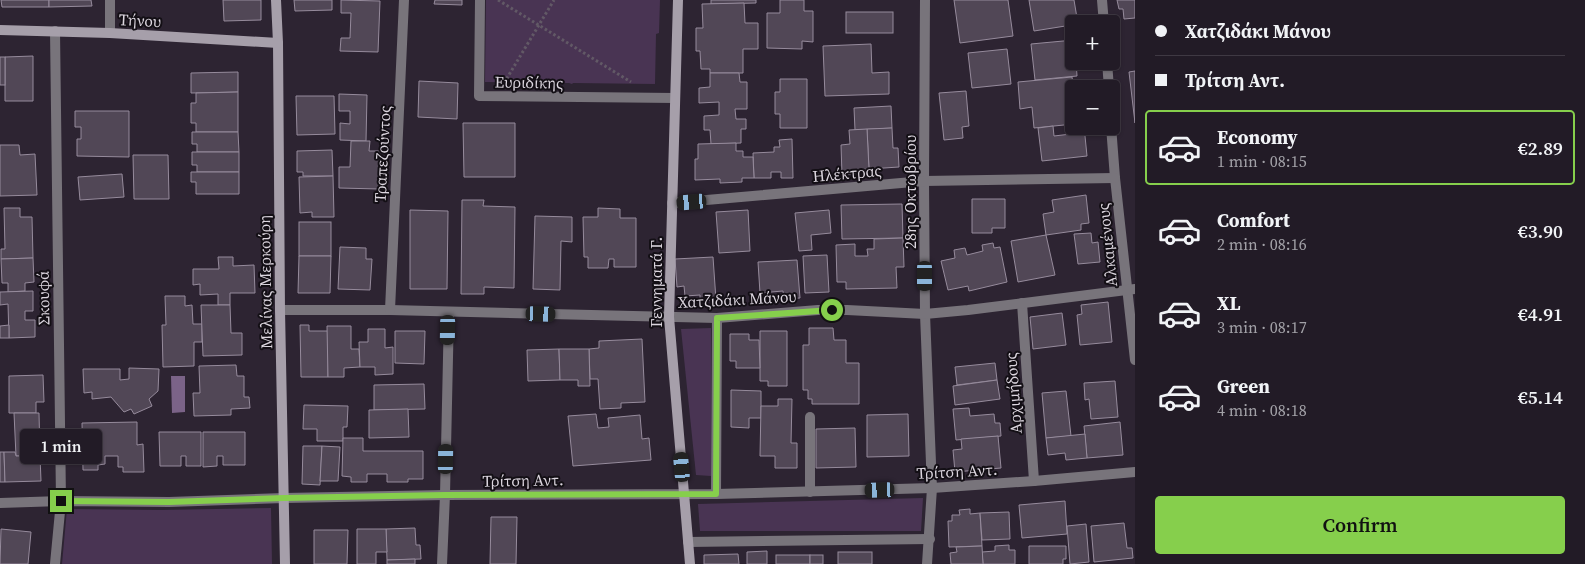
<!DOCTYPE html>
<meta charset="utf-8">
<style>
body{margin:0;font-family:"Source Serif 4",serif;background:#2a242e;color:#f1f3f6;height:100vh;display:flex;flex-direction:column;font-size:19px;white-space:nowrap}
*{box-sizing:border-box;margin:0}
p{font-size:16px;color:#a2a1a7}
.icon{flex:none;width:28px;height:28px;fill:none;stroke:currentColor;stroke-width:2;stroke-linecap:round;stroke-linejoin:round}
.map{position:relative;flex:1;overflow:hidden}
.panel{display:flex;flex-direction:column;background:#221b26;width:450px}
.panel>*{flex:none}
.guide{display:grid;align-content:center;height:110px;padding:0 20px;background:#221b26}
.fabs{position:absolute;left:1065px;top:15px;display:grid;gap:10px}
.fabs a{display:grid;place-items:center;width:55px;height:55px;border-radius:5px;background:#221b26;box-shadow:0 1px 4px #0004,0 0 0 1px #3f3943;font-size:25px}
.end{position:absolute;width:22px;height:22px;margin:-11px;border:6px solid #86cf4c;background:#111;box-shadow:0 0 0 2px #111}
.from{border-radius:50%}
.bubble{position:absolute;height:35px;border-radius:5px;background:#221b26;box-shadow:0 1px 4px #0004,0 0 0 1px #3f3943;font-size:16px;font-weight:600;line-height:35px;text-align:center}
.car{position:absolute;width:15px;height:30px;margin:-15px -8px;border-radius:6px;box-shadow:0 0 4px 1px #0007;background:linear-gradient(#222 24%,#8ab4d8 0 40%,#222 0 76%,#8ab4d8 0 86%,#222 0)}
.guide b{display:flex;align-items:center;gap:18px;height:48px;font-size:19px}
.guide b+b{border-top:1px solid #3f3943}
.guide i{width:12px;height:12px;background:#f1f3f6}
ul{padding:0;list-style:none}
li{display:flex;align-items:center;gap:15px;height:75px;margin:0 10px 8px;padding:0 10px;border:2px solid transparent;border-radius:5px}
li div{flex:1}
li b{display:block;font-size:19px}
li em{font-style:normal;font-weight:600}
li.active{border-color:#86cf4c}
li>.icon{width:45px;height:45px;stroke-width:1.5}
.button{display:flex;gap:10px;margin-top:auto;padding:10px 20px}
.button a{flex:1;height:58px;border-radius:5px;background:#86cf4c;color:#111;font-size:20px;font-weight:600;line-height:58px;text-align:center}
main{display:flex;flex:1;min-height:0}
.map>svg:first-child{display:block}
.green{fill:#493453}
.water{fill:#7b6388}
.building{fill:#514756;stroke:#968b9c}
.lines{fill:none;stroke-linecap:round;stroke-linejoin:round}
.path{stroke:#625966;stroke-width:3;stroke-dasharray:2.5 2.5;stroke-linecap:butt}
.street{stroke:#78747b;stroke-width:10}
.secondary{stroke:#a69faa;stroke-width:10}
.route{stroke:#86cf4c;stroke-width:6}
.labels{text-anchor:middle;dominant-baseline:central;stroke-width:4;stroke-linejoin:round;paint-order:stroke}
.street-label{font-size:16px;fill:#dcd6df;stroke:#130f15}
</style>
<main>
<div class="map">
<svg width="1135" height="564" viewBox="0 0 1135 564">
<rect width="100%" height="100%" fill="#2d2432"/>
<g class="green">
<path d="M486 0H660L659 33 656 34 655 84 573 83 572 84 569 83 485 82Z"/>
<path d="M711 328V476L696 475 681 329Z"/>
<path d="M923 498 921 531H700L698 504Z"/>
<path d="M271 508 272 564H62L67 509 161 510Z"/>
</g>
<path class="water" d="M171 376H185V412L172 413Z"/>
<g class="building">
<path d="M1 0H49V7H2Z"/>
<path d="M49 0H91L92 6 49 7Z"/>
<path d="M223 0H261V20L224 21Z"/>
<path d="M294 0H332V10L295 11Z"/>
<path d="M341 0 380 1 378 52 340 51 341 38H350L351 13H341Z"/>
<path d="M435 0H462V5L434 4Z"/>
<path d="M711 0H756V3L711 4Z"/>
<path d="M780 0H804V11H813V42L802 41V49L767 48V13H780Z"/>
<path d="M954 0H1008L1013 36 960 43Z"/>
<path d="M1029 0H1074L1078 24 1034 31Z"/>
<path d="M1117 0H1135V18L1124 19 1123 9H1119Z"/>
<path d="M744 3 745 23H758V49H743V73H710V69H701L700 51H696V28H703L702 4Z"/>
<rect x="846" y="12" width="47" height="21"/>
<path d="M1074 40V61H1076L1077 76 1035 80 1031 44Z"/>
<path d="M871 44 872 73 889 72V94L825 96 823 46Z"/>
<path d="M1007 49 1011 84 972 88 968 53Z"/>
<path d="M33 56V101H5V57Z"/>
<rect x="0" y="57" width="5" height="28"/>
<path d="M1135 71V123L1129 72Z"/>
<path d="M238 72V92L191 93V73Z"/>
<path d="M710 73H739L740 82H747V109H735L736 119H746V129H741V143L711 144 710 130H704V116L719 115V102L699 103V88L710 87Z"/>
<path d="M1072 77 1074 91V124L1034 128 1032 107 1020 109 1018 82Z"/>
<path d="M780 79H807V128H780V114H775V92H780Z"/>
<path d="M419 81 458 83 457 119 418 117Z"/>
<path d="M966 91 969 126 962 127 963 138 944 140 939 93Z"/>
<path d="M238 92V132H196V123H191V103H196V93Z"/>
<path d="M339 94 367 95 366 141 340 140V123L350 124V111H339Z"/>
<path d="M296 96H334L335 134 297 135Z"/>
<path d="M891 106 892 128 855 130 854 108Z"/>
<path d="M75 111H129V157L77 156V139H81V127H75Z"/>
<path d="M463 123H515V177H464Z"/>
<path d="M1070 124H1074V126H1084L1087 156 1042 161 1038 128 1053 126 1054 136 1071 134Z"/>
<path d="M892 128 893 148H898L899 167 869 169 867 129Z"/>
<path d="M867 129 869 169 855 170V174L842 175 841 145 850 144 849 130Z"/>
<path d="M192 132H238L239 152H197V144H192Z"/>
<path d="M792 139 793 178H781V172H771V178H754L753 153 774 152V147H780L779 140Z"/>
<path d="M351 141H370L369 151H380L379 189 339 188V167H350Z"/>
<path d="M736 143V151H743V157H753L754 178H742V182L720 183V179L695 180V159H698V144Z"/>
<path d="M0 145H19L20 155 35 154 37 195 0 196Z"/>
<path d="M332 150 333 176H303V172H297V151Z"/>
<path d="M192 152H239V172H197V165H192Z"/>
<path d="M133 155H168L169 199H134Z"/>
<path d="M191 172H239V194H196V182H191Z"/>
<path d="M122 174 124 197 80 200 78 177Z"/>
<path d="M333 176 334 217H312V212L300 213 299 177Z"/>
<path d="M1086 195 1089 223 1081 224V230L1046 235 1043 214 1054 212 1052 200Z"/>
<path d="M972 199H1005V228H992V233H972Z"/>
<path d="M462 200H484L483 206 515 207 514 288 484 287V294H461Z"/>
<path d="M902 204 903 238 842 239 841 205Z"/>
<path d="M4 208H20V217H32L33 258 1 259V249H5Z"/>
<path d="M598 208 620 209V218H636V267H614V259H609L608 268H588V257H584L583 217H598Z"/>
<path d="M410 210 448 211 447 289H410Z"/>
<path d="M748 210 750 251 719 253 716 212Z"/>
<path d="M829 210 831 233 811 235 812 250 799 251 795 213Z"/>
<path d="M535 216 572 217V242L561 241 560 290 533 289Z"/>
<rect x="299" y="222" width="32" height="34"/>
<path d="M1091 233 1092 243 1098 242 1100 262 1078 264 1074 234Z"/>
<path d="M1046 235 1055 275 1018 282 1011 241Z"/>
<path d="M903 238 904 267H896L897 288 846 289V282H837L836 245 855 244V256H868L867 249H874V239Z"/>
<path d="M993 243 994 248 1000 247 1007 282 969 291 968 286 948 290 941 261 955 258 954 250 965 248 967 255 983 251 982 245Z"/>
<path d="M340 247 366 248V259H372L370 290 338 289Z"/>
<path d="M827 255 829 292 805 293 803 256Z"/>
<path d="M299 256H331L330 293H298Z"/>
<path d="M218 257H233V266L254 265 255 293H230V305H218V294L200 295V284L193 285V269H219Z"/>
<path d="M713 257 716 300 700 301V295L685 296 684 286 677 287 675 259Z"/>
<path d="M33 258 34 282 25 283V291L8 292V283H2L1 259Z"/>
<path d="M797 260 800 298 784 299 783 291 760 293 758 262Z"/>
<path d="M33 291V311H25V320H35V337L9 338 8 304 0 305V292Z"/>
<path d="M165 296H185V306L192 305 193 324H202V342H194V366L163 367 162 325H166Z"/>
<path d="M1108 302 1112 342 1080 345 1077 315 1082 314 1081 305Z"/>
<path d="M201 305H230L231 333H242V355L203 356Z"/>
<path d="M1062 313 1066 345 1033 349 1030 317Z"/>
<path d="M9 325V338H0V326Z"/>
<path d="M300 325H309V331H328V377H301Z"/>
<path d="M327 326H351V349H359L360 367 344 368V377H328Z"/>
<path d="M809 328H833L834 340H846V363H859V404H812V399H808V390H803V345H809Z"/>
<path d="M368 329H385V348L393 347V374L375 375V367H360L359 342H368Z"/>
<path d="M395 331H425L424 364 395 363Z"/>
<path d="M760 331H787V386H768V381H760Z"/>
<path d="M730 334H749V340H759L760 368H736V361H730Z"/>
<path d="M642 339 645 402 621 403V408L600 409 598 379H590L589 349 599 348V341Z"/>
<path d="M559 349 560 380 528 381 527 350Z"/>
<path d="M559 349H589L590 386H578V380H560Z"/>
<path d="M995 363 997 380 957 385 955 367Z"/>
<path d="M236 365 237 376H244V397H249L250 408 231 409V415L194 416 193 393H200L199 366Z"/>
<path d="M129 368 159 369 158 391 149 399 152 406 134 414 131 409 124 412 111 397 92 399V392L84 393 83 369H120V380L129 379Z"/>
<path d="M43 375 44 402H36V413H9V376Z"/>
<path d="M997 380 1000 399 955 405 953 386Z"/>
<path d="M1115 381 1118 417 1091 419 1089 399 1085 400 1084 383Z"/>
<path d="M424 384 425 409 374 410V385Z"/>
<path d="M731 390 761 391V418H749V428L731 427Z"/>
<path d="M1066 391 1071 436 1046 438 1042 393Z"/>
<path d="M778 399H792L791 443H797V468H775V456H760L761 406H778Z"/>
<path d="M304 405 348 406 347 427H343V441H317V429H303Z"/>
<path d="M969 408 970 416 994 414 995 423H1000L1001 436 956 440 953 409Z"/>
<path d="M408 409 409 437 369 438V410Z"/>
<path d="M14 413H39L40 456H16Z"/>
<path d="M596 414 598 428 609 427 608 418 640 415 642 439 649 438 651 460 573 466 568 416Z"/>
<path d="M908 414 909 456 867 457V415Z"/>
<path d="M137 422V445L143 444 144 472H123V467H118V456H105V464L98 465V470H83L82 423Z"/>
<path d="M1120 422 1123 455 1087 458 1084 426Z"/>
<path d="M855 428 856 467 816 468V429Z"/>
<path d="M159 432H201V466H186V456H181V466H160Z"/>
<path d="M203 432H245V465H223V456H217V466L203 467Z"/>
<path d="M1085 434 1087 458 1066 460 1065 453 1048 455 1046 438Z"/>
<path d="M998 436 1001 468 955 472 953 450 962 449 961 439Z"/>
<path d="M343 438H363V451H423V479H408V482H387V474H367V482H351V477L342 476Z"/>
<path d="M303 446H322L320 485 302 484Z"/>
<path d="M322 446 340 447 338 481H320Z"/>
<path d="M0 452H4L5 482H0Z"/>
<path d="M4 452H15L16 456H40L41 481 5 482Z"/>
<path d="M1065 501 1067 534 1022 538 1019 505Z"/>
<path d="M970 509V514L980 513 982 546 949 547 948 521H952V515H960L959 510Z"/>
<path d="M1009 512 1010 539 982 540 980 513Z"/>
<path d="M491 517H517L516 564H490Z"/>
<path d="M1124 523 1127 548H1132L1133 558 1094 562 1091 526Z"/>
<path d="M1086 524 1089 562 1070 564 1067 526Z"/>
<path d="M415 528 416 545H420L421 559 387 560 386 529Z"/>
<path d="M1 529 31 532 28 564H0Z"/>
<path d="M357 529H386L387 552H376V564H357Z"/>
<path d="M314 530H348L347 564H314Z"/>
<path d="M1009 545V550H1015V564H983L982 552 995 551V546Z"/>
<path d="M982 546 983 564H951L950 553 957 552 956 547Z"/>
<path d="M1029 546H1066V559H1063V564H1029Z"/>
<path d="M767 551V564H747V552Z"/>
<rect x="838" y="552" width="34" height="12"/>
<path d="M738 554 739 564H704V555Z"/>
<rect x="776" y="555" width="34" height="9"/>
<rect x="810" y="555" width="13" height="9"/>
<path d="M415 559V564H387V560Z"/>
</g>
<g class="lines">
<g class="path">
<path d="M498 0 631 82"/>
<path d="M504 83 554 0"/>
</g>
<g class="street">
<path d="M480 0 479 96 675 98"/>
<path d="M925 0 924 181 925 314 932 488 927 564"/>
<path d="M1102 0 1104 24"/>
<path d="M110 33V0"/>
<path d="M1107 61 1109 89"/>
<path d="M1111 126 1115 178 1135 360"/>
<path d="M672 203 924 181 1115 178"/>
<path d="M1022 303 1034 481"/>
<path d="M280 310H390L717 318 818 310H847L925 314 968 310 1135 289"/>
<path d="M390 310 404 0"/>
<path d="M810 417V492"/>
<path d="M716 494 717 318"/>
<path d="M0 503 61 501 169 502 284 498 445 495 716 494 932 488 1034 481 1135 472"/>
<path d="M688 542 930 539"/>
<path d="M55 564 61 501 55 31"/>
<path d="M442 564 445 495 449 312"/>
</g>
<g class="secondary">
<path d="M276 0 278 43 280 310 285 564"/>
<path d="M678 0 669 317 690 564"/>
<path d="M0 30 110 33 278 43"/>
</g>
</g>
<g class="lines">
<path class="route" d="M61 501 169 502 284 498 445 495 716 494 717 318 832 310"/>
</g>
<g class="labels">
<g class="street-label">
<text transform="translate(140 20) rotate(3)">Τήνου</text>
<text transform="translate(529 82) rotate(1)">Ευριδίκης</text>
<text transform="translate(382 154) rotate(-87)">Τραπεζούντος</text>
<text transform="translate(847 173) rotate(-5)">Ηλέκτρας</text>
<text transform="translate(910 192) rotate(-90)">28ης Οκτωβρίου</text>
<text transform="translate(1107 245) rotate(-96)">Αλκαμένους</text>
<text transform="translate(265 282) rotate(-91)">Μελίνας Μερκούρη</text>
<text transform="translate(656 282) rotate(-90)">Γεννηματά Γ.</text>
<text transform="translate(43 298) rotate(-91)">Σκουφά</text>
<text transform="translate(737 299) rotate(-3)">Χατζιδάκι Μάνου</text>
<text transform="translate(1013 393) rotate(-94)">Αρχιμήδους</text>
<text transform="translate(957 471) rotate(-3)">Τρίτση Αντ.</text>
<text transform="translate(523 480) rotate(-1)">Τρίτση Αντ.</text>
</g>
</g>
</svg>
<div class="fabs">
<a>+</a>
<a>−</a>
</div>
<i class="end from" style="left:832px;top:310px"></i>
<i class="end" style="left:61px;top:501px"></i>
<div class="bubble" style="left:20px;top:429px;width:82px">1 min</div>
<i class="car" style="left:692px;top:202px;rotate:265deg"></i>
<i class="car" style="left:925px;top:276px;rotate:180deg"></i>
<i class="car" style="left:541px;top:314px;rotate:92deg"></i>
<i class="car" style="left:448px;top:330px;rotate:181deg"></i>
<i class="car" style="left:446px;top:459px;rotate:1deg"></i>
<i class="car" style="left:682px;top:467px;rotate:355deg"></i>
<i class="car" style="left:880px;top:490px;rotate:268deg"></i>
</div>
<section class="panel">
<div class="guide">
<b><i class="from"></i>Χατζιδάκι Μάνου</b>
<b><i></i>Τρίτση Αντ.</b>
</div>
<ul>
<li class="active"><svg class="icon" aria-label="car" viewBox="0 0 24 24"><path d="M5 17H2v-5l4-1 3-4h7l3 4 3 1v5h-3M9 17h6M6 11h13"/><circle cx="7" cy="17" r="2"/><circle cx="17" cy="17" r="2"/></svg><div><b>Economy</b><p>1 min · 08:15</p></div><em>€2.89</em></li>
<li><svg class="icon" aria-label="car" viewBox="0 0 24 24"><path d="M5 17H2v-5l4-1 3-4h7l3 4 3 1v5h-3M9 17h6M6 11h13"/><circle cx="7" cy="17" r="2"/><circle cx="17" cy="17" r="2"/></svg><div><b>Comfort</b><p>2 min · 08:16</p></div><em>€3.90</em></li>
<li><svg class="icon" aria-label="car" viewBox="0 0 24 24"><path d="M5 17H2v-5l4-1 3-4h7l3 4 3 1v5h-3M9 17h6M6 11h13"/><circle cx="7" cy="17" r="2"/><circle cx="17" cy="17" r="2"/></svg><div><b>XL</b><p>3 min · 08:17</p></div><em>€4.91</em></li>
<li><svg class="icon" aria-label="car" viewBox="0 0 24 24"><path d="M5 17H2v-5l4-1 3-4h7l3 4 3 1v5h-3M9 17h6M6 11h13"/><circle cx="7" cy="17" r="2"/><circle cx="17" cy="17" r="2"/></svg><div><b>Green</b><p>4 min · 08:18</p></div><em>€5.14</em></li>
</ul>
<div class="button"><a>Confirm</a></div>
</section>
</main>
